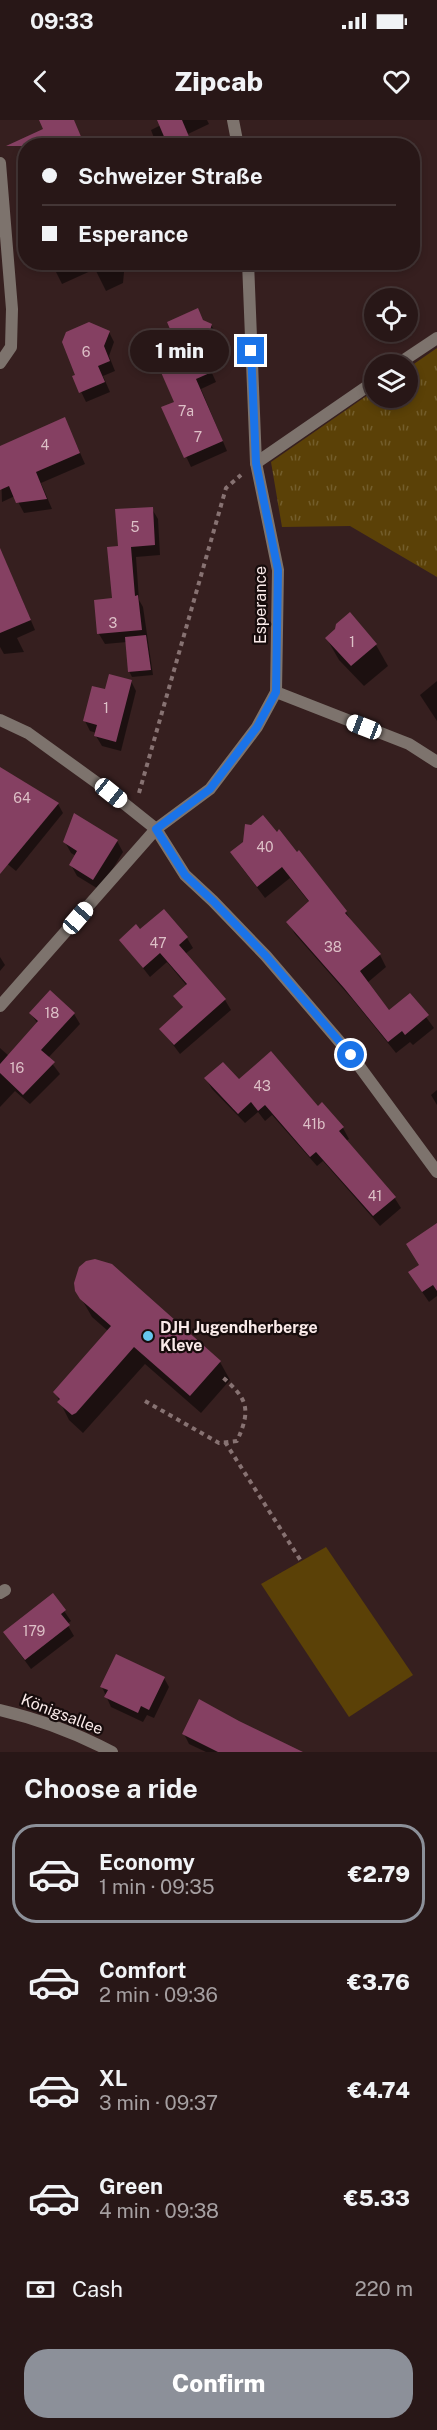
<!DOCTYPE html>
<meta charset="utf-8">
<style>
body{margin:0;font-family:"Public Sans",sans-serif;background:#302020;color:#f1f3f6;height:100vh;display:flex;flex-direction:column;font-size:22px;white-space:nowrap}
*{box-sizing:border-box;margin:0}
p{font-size:20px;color:#a59fa1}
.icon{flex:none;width:33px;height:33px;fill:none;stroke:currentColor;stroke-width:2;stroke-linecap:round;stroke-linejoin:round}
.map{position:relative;height:1632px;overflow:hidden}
.sheet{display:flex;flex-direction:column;background:#281717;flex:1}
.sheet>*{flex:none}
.banner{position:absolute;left:18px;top:18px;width:402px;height:132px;border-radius:24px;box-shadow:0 3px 9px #0003,0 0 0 2px #443636;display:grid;align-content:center;height:132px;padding:0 24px;background:#281717}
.fabs{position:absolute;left:364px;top:168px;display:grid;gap:12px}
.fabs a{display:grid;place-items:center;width:54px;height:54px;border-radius:50%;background:#281717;box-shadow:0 3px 9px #0003,0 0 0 2px #443636;font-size:30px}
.end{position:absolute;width:27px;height:27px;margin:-14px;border:8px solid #1a73e8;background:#fff;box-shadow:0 0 0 3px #fff}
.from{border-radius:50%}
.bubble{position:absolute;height:42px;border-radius:21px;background:#281717;box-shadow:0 3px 9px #0003,0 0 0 2px #443636;font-size:20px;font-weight:800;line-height:42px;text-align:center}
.car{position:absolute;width:18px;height:36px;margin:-18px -9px;border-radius:8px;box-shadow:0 0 4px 2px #0007;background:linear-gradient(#fff 24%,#345 0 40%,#fff 0 76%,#345 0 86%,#fff 0)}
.banner b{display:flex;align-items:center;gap:21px;height:57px;font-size:22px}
.banner b+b{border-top:2px solid #443636}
.banner i{width:15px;height:15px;background:#f1f3f6}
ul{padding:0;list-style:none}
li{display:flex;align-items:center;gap:18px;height:99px;margin:0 12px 9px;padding:0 12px;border:3px solid transparent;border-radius:24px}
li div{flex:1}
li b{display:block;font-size:22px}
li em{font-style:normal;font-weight:800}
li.on{border-color:#8c9099}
li>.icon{width:54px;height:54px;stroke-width:1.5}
h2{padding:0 24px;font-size:27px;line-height:72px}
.pay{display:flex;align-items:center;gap:15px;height:66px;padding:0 24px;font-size:22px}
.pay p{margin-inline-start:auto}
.button{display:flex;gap:12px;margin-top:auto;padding:12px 24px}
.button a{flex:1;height:69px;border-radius:24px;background:#8c9099;color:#fff;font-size:24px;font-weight:800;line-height:69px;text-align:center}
.status{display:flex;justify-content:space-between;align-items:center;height:42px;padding:0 30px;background:#281717;direction:ltr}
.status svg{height:16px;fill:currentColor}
header{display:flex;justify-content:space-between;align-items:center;height:78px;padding:0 24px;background:#281717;font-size:27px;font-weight:800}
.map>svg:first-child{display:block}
.grass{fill:url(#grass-tufts)}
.pitch{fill:#5b4107}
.shadow{fill:#0007}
.building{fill:#854062}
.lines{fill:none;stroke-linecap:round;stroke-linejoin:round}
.path{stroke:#877272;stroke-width:4;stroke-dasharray:4.5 4.5;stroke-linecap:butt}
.service{stroke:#7d736d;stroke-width:12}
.minor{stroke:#7d736d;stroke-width:12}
.route{stroke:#1a73e8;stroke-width:8}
.poi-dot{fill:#65c5ee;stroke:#170c0c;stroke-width:2}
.labels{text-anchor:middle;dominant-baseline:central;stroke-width:4.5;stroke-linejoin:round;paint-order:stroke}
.number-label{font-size:14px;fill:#ddc0c7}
.street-label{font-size:16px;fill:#faeae9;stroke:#170c0c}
.poi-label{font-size:16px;font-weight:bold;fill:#faeae9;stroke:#170c0c;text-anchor:start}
</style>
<div class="status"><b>09:33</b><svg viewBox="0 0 49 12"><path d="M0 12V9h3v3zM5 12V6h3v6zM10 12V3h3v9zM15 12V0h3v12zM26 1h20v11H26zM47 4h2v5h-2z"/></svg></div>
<header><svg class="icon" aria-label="back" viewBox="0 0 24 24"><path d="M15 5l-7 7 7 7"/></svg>Zipcab<svg class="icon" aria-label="heart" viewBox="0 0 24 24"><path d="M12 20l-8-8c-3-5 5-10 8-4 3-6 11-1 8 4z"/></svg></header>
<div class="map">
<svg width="437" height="1632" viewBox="0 0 437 1632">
<defs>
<pattern id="grass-tufts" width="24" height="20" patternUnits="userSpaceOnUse" patternTransform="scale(1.5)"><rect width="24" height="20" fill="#5b4107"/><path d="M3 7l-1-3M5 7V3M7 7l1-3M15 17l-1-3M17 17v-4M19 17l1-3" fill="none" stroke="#735d2b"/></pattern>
</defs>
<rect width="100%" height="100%" fill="#361f1f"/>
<path class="grass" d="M437 228V457L350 406 282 407 271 342 375 270V278H408V248Z"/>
<path class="pitch" d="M326 1427 413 1555 349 1597 261 1464Z"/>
<g class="shadow">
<path d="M41 0H73L82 20 91 17 96 26H52Z"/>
<path d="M158 0H207L209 4 188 14 193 26H157L151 10 161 5Z"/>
<path d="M51 142H125L123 163 106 171 95 149 62 164Z"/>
<path d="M211 205 217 214 214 224 216 229 204 235 216 262 201 269 227 331 191 347 163 288 176 283 173 238Z"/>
<path d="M109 212 114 222 109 236 115 251 103 256 110 272 86 282 74 257Z"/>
<path d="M65 299 85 344 41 363 52 389 24 393 15 376 2 382 0 327Z"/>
<path d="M152 389 158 399 160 435 136 437 139 480 143 487 153 555 132 557 129 551 127 522 105 524 99 514 114 479 119 428Z"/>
<path d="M0 460 16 465 35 510 17 518 24 532 4 534 0 527Z"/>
<path d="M349 494 376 525 388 546 364 566 339 540 327 519Z"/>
<path d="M131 561 136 571 121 631 102 626 96 616 97 613 90 611 85 601 106 571Z"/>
<path d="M437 561V601L420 575Z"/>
<path d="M0 649 58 684 63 693 16 751 0 738Z"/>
<path d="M246 706 346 792 353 804 380 835 386 847 367 863 389 892 410 875 434 908 413 925 410 922 396 933 353 880 295 814 288 802 310 783 290 758 265 778 239 744 232 733 244 723Z"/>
<path d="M117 721 123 732 100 770 77 756 71 745 76 736 71 733 65 722Z"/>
<path d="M140 811 187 818 193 828 185 834 225 880 231 890 180 934 161 909 184 889 175 876 187 866 167 842 150 857 121 820Z"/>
<path d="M0 837 5 845 0 851Z"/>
<path d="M31 894H74L80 904 48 938 60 954 30 984 15 971 0 987V928L9 936 38 904Z"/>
<path d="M206 959 239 961 318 988 322 984 343 1008 349 1019 346 1021 394 1077 401 1088 380 1106 323 1041 317 1046 272 995 265 1001 258 992 245 1003 212 969Z"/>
<path d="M437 970V985L431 975Z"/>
<path d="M437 1113V1176L429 1182 416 1163 421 1146Z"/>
<path d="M77 1171 220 1242 230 1260 201 1293 145 1244 83 1313 69 1300 55 1272 108 1211 92 1197Z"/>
<path d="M53 1475 71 1501 67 1504 74 1516 31 1549 11 1522Z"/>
<path d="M164 1558 169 1567 154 1598 147 1595 143 1602 111 1587 102 1567Z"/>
<path d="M184 1614 288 1632H206L189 1624Z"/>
</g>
<g class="building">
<path d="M39 0H74L85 26H6L43 9Z"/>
<path d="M157 0H182L193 26H168Z"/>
<path d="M198 188 203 200 212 204 209 213 212 219 200 225 212 252 196 259 223 321 184 338 161 287 174 282 160 250 167 240 172 237 175 221 167 202Z"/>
<path d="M89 202 110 211 104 226 110 241 98 246 105 262 79 273 72 256 75 255 62 222 66 212Z"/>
<path d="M65 297 80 333 36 352 47 379 16 383 9 366 0 370V326Z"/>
<path d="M153 387 155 425 131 427 135 476 138 475 142 510 97 514 94 480 112 478 107 427 118 426 115 389Z"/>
<path d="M0 428 31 500 0 513Z"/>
<path d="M350 492 377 524 351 546 325 518 335 509 336 504Z"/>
<path d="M146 515 151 550 128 552 125 517Z"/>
<path d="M109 554 132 560 116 622 94 616 97 605 83 601 92 566 105 569Z"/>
<path d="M0 647 59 683 0 754Z"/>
<path d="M74 693 118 720 93 760 69 745 77 731 63 722Z"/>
<path d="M263 695 277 712 279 709 297 732 299 730 347 791 345 793 381 834 360 851 389 890 410 873 429 895 405 915 402 911 388 922 344 868 286 802 309 781 282 747 257 767 230 732 243 722 245 704 251 705Z"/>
<path d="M164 789 188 817 179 825 226 879 174 925 159 909 183 887 173 876 187 864 160 833 143 848 119 820 136 804 140 809Z"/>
<path d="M50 870 75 893 41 930 55 942 23 975 0 953V944L38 901 29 893Z"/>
<path d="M271 931 318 986 322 982 344 1007 339 1011 396 1077 373 1096 316 1032 310 1037 265 985 258 991 251 982 238 994 204 958 223 942 239 959Z"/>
<path d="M437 1103V1171L433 1165 422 1172 408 1152 419 1145 406 1124Z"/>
<path d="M95 1139 112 1144 221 1241 190 1276 134 1227 76 1293 72 1295 57 1282 60 1279 53 1272 111 1206 80 1179 75 1171 74 1163 79 1147 86 1141Z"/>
<path d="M53 1473 66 1490 61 1494 70 1505 25 1540 3 1512Z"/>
<path d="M116 1534 165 1557 149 1590 141 1586 138 1593 104 1577 108 1570 100 1567Z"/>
<path d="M199 1579 239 1601 303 1632H218L182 1614Z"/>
</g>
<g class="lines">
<g class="path">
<path d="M139 673 226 368 241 355"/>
<path d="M145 1281 219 1323 237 1321C252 1288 247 1278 221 1256"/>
<path d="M225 1322 301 1441"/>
</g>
<g class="service">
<path d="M398 244 437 218"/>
<path d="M256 343 375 261"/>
</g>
<g class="minor">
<path d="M233 0 238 26"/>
<path d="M0 43 12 189 11 227 0 243"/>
<path d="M276 572 409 624 437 642"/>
<path d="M0 600 28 613 111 673 156 709 185 755 213 781 266 836 351 935 437 1052"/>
<path d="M0 886 156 709 210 669 257 607 276 572 278 450 256 343 248 142"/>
<path d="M0 1473 5 1470"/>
<path d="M0 1590C39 1599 76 1613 112 1632"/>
</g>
</g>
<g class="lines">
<path class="route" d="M251 231 256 343 278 450 276 572 257 607 210 669 156 709 185 755 213 781 266 836 351 935"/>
</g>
<circle class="poi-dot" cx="148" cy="1216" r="6"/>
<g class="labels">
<g class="number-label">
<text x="86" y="232">6</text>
<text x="186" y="291">7a</text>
<text x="198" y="317">7</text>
<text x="45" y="325">4</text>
<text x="135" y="407">5</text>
<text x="113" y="503">3</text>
<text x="352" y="522">1</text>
<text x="106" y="588">1</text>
<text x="22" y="678">64</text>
<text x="265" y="727">40</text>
<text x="158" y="823">47</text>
<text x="333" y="827">38</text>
<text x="52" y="893">18</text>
<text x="17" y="948">16</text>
<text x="262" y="966">43</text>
<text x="314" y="1004">41b</text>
<text x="375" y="1076">41</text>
<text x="34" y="1511">179</text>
</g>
<g class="street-label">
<text transform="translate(260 485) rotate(-90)">Esperance</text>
<text transform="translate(62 1594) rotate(21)">Königsallee</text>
</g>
<g class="poi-label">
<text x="160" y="1207">DJH Jugendherberge<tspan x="160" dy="18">Kleve</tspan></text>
</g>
</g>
</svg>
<div class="fabs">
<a><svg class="icon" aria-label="locate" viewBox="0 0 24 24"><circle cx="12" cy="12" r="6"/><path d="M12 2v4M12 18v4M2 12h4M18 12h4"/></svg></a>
<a><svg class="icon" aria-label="layers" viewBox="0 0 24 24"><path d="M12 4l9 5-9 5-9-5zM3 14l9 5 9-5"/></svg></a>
</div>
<i class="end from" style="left:351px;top:935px"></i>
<i class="end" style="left:251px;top:231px"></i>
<div class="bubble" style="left:130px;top:210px;width:99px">1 min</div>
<i class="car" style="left:364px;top:607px;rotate:291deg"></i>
<i class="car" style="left:111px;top:673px;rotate:129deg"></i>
<i class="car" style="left:78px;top:798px;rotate:41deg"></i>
<div class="banner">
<b><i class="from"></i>Schweizer Straße</b>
<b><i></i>Esperance</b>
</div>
</div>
<section class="sheet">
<h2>Choose a ride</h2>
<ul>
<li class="on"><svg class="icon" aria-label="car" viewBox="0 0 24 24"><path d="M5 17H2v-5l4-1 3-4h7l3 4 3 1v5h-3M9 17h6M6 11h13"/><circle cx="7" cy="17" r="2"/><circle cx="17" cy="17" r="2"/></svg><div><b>Economy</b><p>1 min · 09:35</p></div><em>€2.79</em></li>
<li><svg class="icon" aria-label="car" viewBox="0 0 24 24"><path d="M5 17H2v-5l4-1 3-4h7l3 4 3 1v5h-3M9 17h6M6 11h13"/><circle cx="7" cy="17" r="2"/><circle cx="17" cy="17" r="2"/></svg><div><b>Comfort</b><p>2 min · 09:36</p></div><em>€3.76</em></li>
<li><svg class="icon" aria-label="car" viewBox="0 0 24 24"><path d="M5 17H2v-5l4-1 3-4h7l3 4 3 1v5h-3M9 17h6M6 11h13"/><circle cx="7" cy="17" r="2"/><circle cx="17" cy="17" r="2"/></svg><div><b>XL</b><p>3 min · 09:37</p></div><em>€4.74</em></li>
<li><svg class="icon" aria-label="car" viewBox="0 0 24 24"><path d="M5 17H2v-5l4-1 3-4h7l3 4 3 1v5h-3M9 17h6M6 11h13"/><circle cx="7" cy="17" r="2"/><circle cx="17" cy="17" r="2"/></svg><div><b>Green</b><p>4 min · 09:38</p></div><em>€5.33</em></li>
</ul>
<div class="pay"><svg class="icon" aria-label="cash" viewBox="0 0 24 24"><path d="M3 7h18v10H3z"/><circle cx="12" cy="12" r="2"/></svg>Cash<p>220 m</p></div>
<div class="button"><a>Confirm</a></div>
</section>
